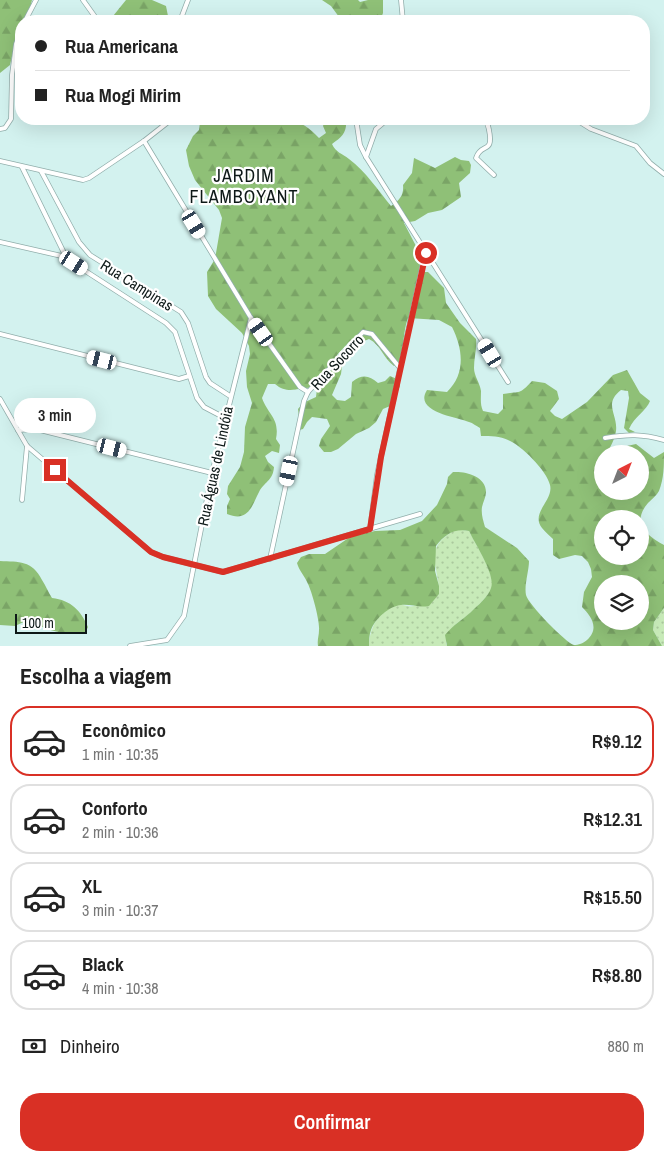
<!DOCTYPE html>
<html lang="pt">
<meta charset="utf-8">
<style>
body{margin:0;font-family:"Archivo Narrow",sans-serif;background:#f6f6f6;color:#222;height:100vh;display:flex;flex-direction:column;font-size:19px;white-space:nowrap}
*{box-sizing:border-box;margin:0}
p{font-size:16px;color:#767676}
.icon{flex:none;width:28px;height:28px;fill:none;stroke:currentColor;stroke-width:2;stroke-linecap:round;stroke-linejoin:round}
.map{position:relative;height:646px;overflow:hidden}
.side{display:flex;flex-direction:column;background:#fff;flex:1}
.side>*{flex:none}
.hud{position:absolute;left:15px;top:15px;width:635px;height:110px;border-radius:20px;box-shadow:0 5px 20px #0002;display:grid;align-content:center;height:110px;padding:0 20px;background:#fff}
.needle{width:32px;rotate:42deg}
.controls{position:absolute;left:594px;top:445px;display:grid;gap:10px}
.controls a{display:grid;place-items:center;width:55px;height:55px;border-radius:50%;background:#fff;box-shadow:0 5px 20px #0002;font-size:25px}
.scale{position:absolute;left:15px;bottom:12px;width:72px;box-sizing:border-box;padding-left:5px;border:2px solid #0d1817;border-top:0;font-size:14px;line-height:18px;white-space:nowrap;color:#0d1817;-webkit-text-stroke:4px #fff;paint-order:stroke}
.end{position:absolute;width:22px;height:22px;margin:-11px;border:6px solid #d93025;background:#fff;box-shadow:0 0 0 2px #fff}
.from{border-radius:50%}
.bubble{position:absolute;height:35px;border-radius:18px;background:#fff;box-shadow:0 5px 20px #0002;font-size:16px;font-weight:600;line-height:35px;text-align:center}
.car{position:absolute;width:15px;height:30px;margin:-15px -8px;border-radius:6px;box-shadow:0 0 4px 1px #0007;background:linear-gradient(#fff 24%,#345 0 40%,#fff 0 76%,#345 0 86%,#fff 0)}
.hud b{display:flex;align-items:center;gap:18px;height:48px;font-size:19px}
.hud b+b{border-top:1px solid #e0e0e0}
.hud i{width:12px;height:12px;background:#222}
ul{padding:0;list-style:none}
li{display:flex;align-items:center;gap:15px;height:70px;margin:0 10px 8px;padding:0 10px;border:2px solid #e0e0e0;border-radius:20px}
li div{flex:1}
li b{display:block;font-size:19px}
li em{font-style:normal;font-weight:600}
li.active{border-color:#d93025}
li>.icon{width:45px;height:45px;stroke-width:1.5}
h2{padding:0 20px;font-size:22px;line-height:60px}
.pay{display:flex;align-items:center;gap:12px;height:55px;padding:0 20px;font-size:19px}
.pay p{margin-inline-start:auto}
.primary-button{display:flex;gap:10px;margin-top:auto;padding:10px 20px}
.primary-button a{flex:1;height:58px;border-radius:20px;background:#d93025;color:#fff;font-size:20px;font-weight:600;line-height:58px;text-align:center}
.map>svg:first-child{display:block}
.green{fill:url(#green-dots)}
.forest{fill:url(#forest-firs);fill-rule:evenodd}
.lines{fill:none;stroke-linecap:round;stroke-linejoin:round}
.street-casing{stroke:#91aeab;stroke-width:5.5}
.street{stroke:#fff;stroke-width:4}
.route{stroke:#d93025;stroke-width:6}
.labels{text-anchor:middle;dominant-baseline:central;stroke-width:4.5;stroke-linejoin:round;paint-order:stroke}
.street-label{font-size:15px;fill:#0d1817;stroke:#fff}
.quarter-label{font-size:18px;letter-spacing:1px;fill:#0d1817;stroke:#fff}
</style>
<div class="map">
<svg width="664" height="646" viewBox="0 0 664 646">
<defs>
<pattern id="green-dots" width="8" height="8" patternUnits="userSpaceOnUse" patternTransform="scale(1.25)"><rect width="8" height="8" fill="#c7eab8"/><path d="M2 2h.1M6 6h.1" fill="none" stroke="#aac89d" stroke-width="1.8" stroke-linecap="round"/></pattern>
<pattern id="forest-firs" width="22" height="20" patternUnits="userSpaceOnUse" patternTransform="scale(1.25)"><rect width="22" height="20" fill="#8fc077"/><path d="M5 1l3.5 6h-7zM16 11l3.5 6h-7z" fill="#7aa466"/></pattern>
</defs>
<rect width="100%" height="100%" fill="#d3f2ef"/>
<g class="green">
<path d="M455 530H462L469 531C475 543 496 575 492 588 490 594 474 610 469 614 454 626 452 624 446 643L447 646H369C369 630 378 611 395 605 402 603 408 608 414 606 423 604 431 598 439 594 440 565 421 550 455 530Z"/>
<path d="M664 608V646H662L653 630 654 622Z"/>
</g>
<g class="forest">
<path d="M0 0H32L27 21H21V35L13 52 10 65 0 73Z"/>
<path d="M126 0H152L166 6 169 21H109Z"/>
<path d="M322 0H358L360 2 368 0H383V13L380 21H342L331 6Z"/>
<path d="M197 119H275L279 123C297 117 307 126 319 138L326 133 323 126 325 119H343L346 120C347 133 342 137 332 144 336 153 342 153 349 159 366 172 378 190 391 206 400 200 404 195 403 185L412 173 414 158 435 168 455 157 461 160 469 161 471 165 470 173 459 183 461 197 442 210 428 213 415 221 404 223 416 246 423 272H428L444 288 446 303 460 323 476 339C477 349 474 358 474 368 474 376 480 383 481 391 481 399 480 404 483 411L498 414 503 409V394C521 391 519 395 532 381L545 383 557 391 559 399 550 411 555 416 562 419 587 402 613 375 627 370 640 393 650 401C647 410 634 417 629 429L635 432 629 433 624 428 629 398 628 391 621 390C603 404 618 414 616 431 615 439 610 447 607 454H602V491H640V454H623L627 446 636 444 654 458 664 452C664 466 664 478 659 491 657 495 652 499 648 503 631 523 646 535 664 545V608L654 622 653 630 662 646H447L445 635C454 624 462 620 471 612 477 606 489 596 491 588 496 575 475 544 469 531 455 528 445 534 436 546L435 571 439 586V594L429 606C419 608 411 604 401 605 389 606 375 619 371 630 369 635 369 641 369 646H318C317 640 319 636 319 630 320 621 312 592 308 584 305 576 299 571 297 563L301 557 309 554H325L350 537 358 535 375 531 400 530 422 521 437 505 447 484 448 477 453 472C465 471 486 476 486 492 486 497 483 502 482 507 481 514 483 520 485 527L517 548 529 561C529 571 524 585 526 595 528 604 566 643 574 645 578 645 584 643 587 640 600 628 591 616 582 607L584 592 592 577 591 569 588 562 582 556 575 555 559 559 553 555V539C549 535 545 532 542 528 530 513 554 500 550 485 547 471 521 445 508 440 500 436 491 436 481 436L480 428C476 426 473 423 469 422 457 417 413 412 427 390L447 392C466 374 463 349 452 327L439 320 408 318C403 331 404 347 400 361L394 366C383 358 381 345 369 339L362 342 358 340 349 342 337 355 342 366 341 374 332 395 337 400 345 401 351 397 352 382C362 374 369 375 378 383L385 381 390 376 397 379 400 386 394 400 390 406 383 409 376 422 369 428 356 434 338 449 331 452H324L319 446 321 439 330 426 327 419 312 417 307 422 303 429 296 431 299 417 298 409 303 403 316 397 317 389C303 384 290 397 275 384H268L262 398C268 415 280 418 276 439L280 445 279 453 272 451 265 456 268 462 274 467C273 480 266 481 260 490 252 505 249 523 227 514V506L230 499 227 494 228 486 240 467 244 452 245 427 252 403 247 387 246 371 250 354 249 346 242 333 216 309 208 296 207 272 215 259 222 218 219 210 195 180 189 166 186 150 193 136 199 130 200 122ZM602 519H640V556H602ZM602 584H640V621H602Z"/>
<path d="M0 561C19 562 32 560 42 580 46 586 48 592 52 598 71 600 81 611 88 627L85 633C64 636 46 630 28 620L15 626 0 625Z"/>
</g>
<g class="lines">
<g class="street-casing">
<g id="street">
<path d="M83 0 98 21"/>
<path d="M401 0 403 21"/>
<path d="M25 21 36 0"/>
<path d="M180 21 188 0"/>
<path d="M356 119 360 145 366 157 508 382"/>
<path d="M484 119C488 123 488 125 489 130 494 155 481 142 476 158L494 175"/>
<path d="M575 119 591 129 636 146 650 163 664 174"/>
<path d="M0 129 5 128 11 119 12 75 16 44 21 31"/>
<path d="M144 141 251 318 300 387 308 392"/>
<path d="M366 157 376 129 388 119"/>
<path d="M0 161 83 180 89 178 144 141 172 119"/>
<path d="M22 167 66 257 73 263 166 323 175 332 197 398 204 407 225 418"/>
<path d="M41 171 79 242 90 255 181 312 188 323 206 377 210 383 230 396"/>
<path d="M0 242 66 257"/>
<path d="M0 334 179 379 189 376"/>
<path d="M0 399 27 446 151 552 163 557 223 572 420 514"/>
<path d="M18 430 36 429 212 473"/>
<path d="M605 438C628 434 642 434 664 440"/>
<path d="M22 500 27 446"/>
<path d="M370 529 377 475 425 253"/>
<path d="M270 559 304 401 308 392 363 332 372 334 400 368"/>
<path d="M130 646 167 640 184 616 212 473 251 318"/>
</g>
</g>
<use href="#street" class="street"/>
</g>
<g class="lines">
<path class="route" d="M55 470 151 552 163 557 223 572 370 529 381 457 426 253"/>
</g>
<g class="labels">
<g class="street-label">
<text transform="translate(137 285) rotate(32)">Rua Campinas</text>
<text transform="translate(337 362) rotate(-47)">Rua Socorro</text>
<text transform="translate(215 466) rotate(-78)">Rua Águas de Lindóia</text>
</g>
<g class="quarter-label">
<text x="244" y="175">JARDIM<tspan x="244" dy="21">FLAMBOYANT</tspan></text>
</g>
</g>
</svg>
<div class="controls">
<a><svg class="needle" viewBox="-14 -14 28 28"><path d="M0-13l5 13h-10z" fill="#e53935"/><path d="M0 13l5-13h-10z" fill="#767676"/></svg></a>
<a><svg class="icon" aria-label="locate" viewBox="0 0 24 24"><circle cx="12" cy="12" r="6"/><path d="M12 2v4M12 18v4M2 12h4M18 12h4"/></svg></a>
<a><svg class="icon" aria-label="layers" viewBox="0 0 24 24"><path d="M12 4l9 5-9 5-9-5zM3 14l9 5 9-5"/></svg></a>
</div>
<div class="scale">100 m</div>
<i class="end from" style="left:426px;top:253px"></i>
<i class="end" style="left:55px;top:470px"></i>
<div class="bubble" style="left:14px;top:398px;width:82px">3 min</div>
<i class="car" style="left:194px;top:224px;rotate:149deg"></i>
<i class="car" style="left:74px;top:263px;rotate:123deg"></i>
<i class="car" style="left:261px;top:332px;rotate:325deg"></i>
<i class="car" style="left:490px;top:353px;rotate:329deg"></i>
<i class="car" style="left:102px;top:360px;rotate:284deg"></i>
<i class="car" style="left:112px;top:448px;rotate:104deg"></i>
<i class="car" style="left:289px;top:471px;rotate:192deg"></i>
<div class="hud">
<b><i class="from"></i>Rua Americana</b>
<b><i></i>Rua Mogi Mirim</b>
</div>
</div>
<section class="side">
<h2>Escolha a viagem</h2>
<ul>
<li class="active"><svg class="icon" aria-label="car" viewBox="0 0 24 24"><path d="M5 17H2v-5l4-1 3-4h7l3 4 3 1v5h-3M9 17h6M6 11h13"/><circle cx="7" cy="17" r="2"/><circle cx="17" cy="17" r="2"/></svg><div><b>Econômico</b><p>1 min · 10:35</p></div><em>R$9.12</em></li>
<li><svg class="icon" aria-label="car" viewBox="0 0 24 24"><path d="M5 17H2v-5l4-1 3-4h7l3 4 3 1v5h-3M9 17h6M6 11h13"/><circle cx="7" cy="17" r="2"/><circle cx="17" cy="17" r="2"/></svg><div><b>Conforto</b><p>2 min · 10:36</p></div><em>R$12.31</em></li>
<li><svg class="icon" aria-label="car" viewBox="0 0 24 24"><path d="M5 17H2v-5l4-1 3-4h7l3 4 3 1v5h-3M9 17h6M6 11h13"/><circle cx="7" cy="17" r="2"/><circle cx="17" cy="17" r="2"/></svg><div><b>XL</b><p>3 min · 10:37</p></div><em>R$15.50</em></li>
<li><svg class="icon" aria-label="car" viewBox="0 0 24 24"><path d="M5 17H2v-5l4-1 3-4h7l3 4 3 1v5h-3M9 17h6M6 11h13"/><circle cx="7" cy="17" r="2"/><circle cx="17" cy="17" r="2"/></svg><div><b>Black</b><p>4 min · 10:38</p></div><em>R$8.80</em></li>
</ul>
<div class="pay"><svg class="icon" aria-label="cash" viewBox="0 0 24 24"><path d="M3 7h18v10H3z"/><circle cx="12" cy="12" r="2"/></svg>Dinheiro<p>880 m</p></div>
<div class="primary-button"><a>Confirmar</a></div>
</section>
